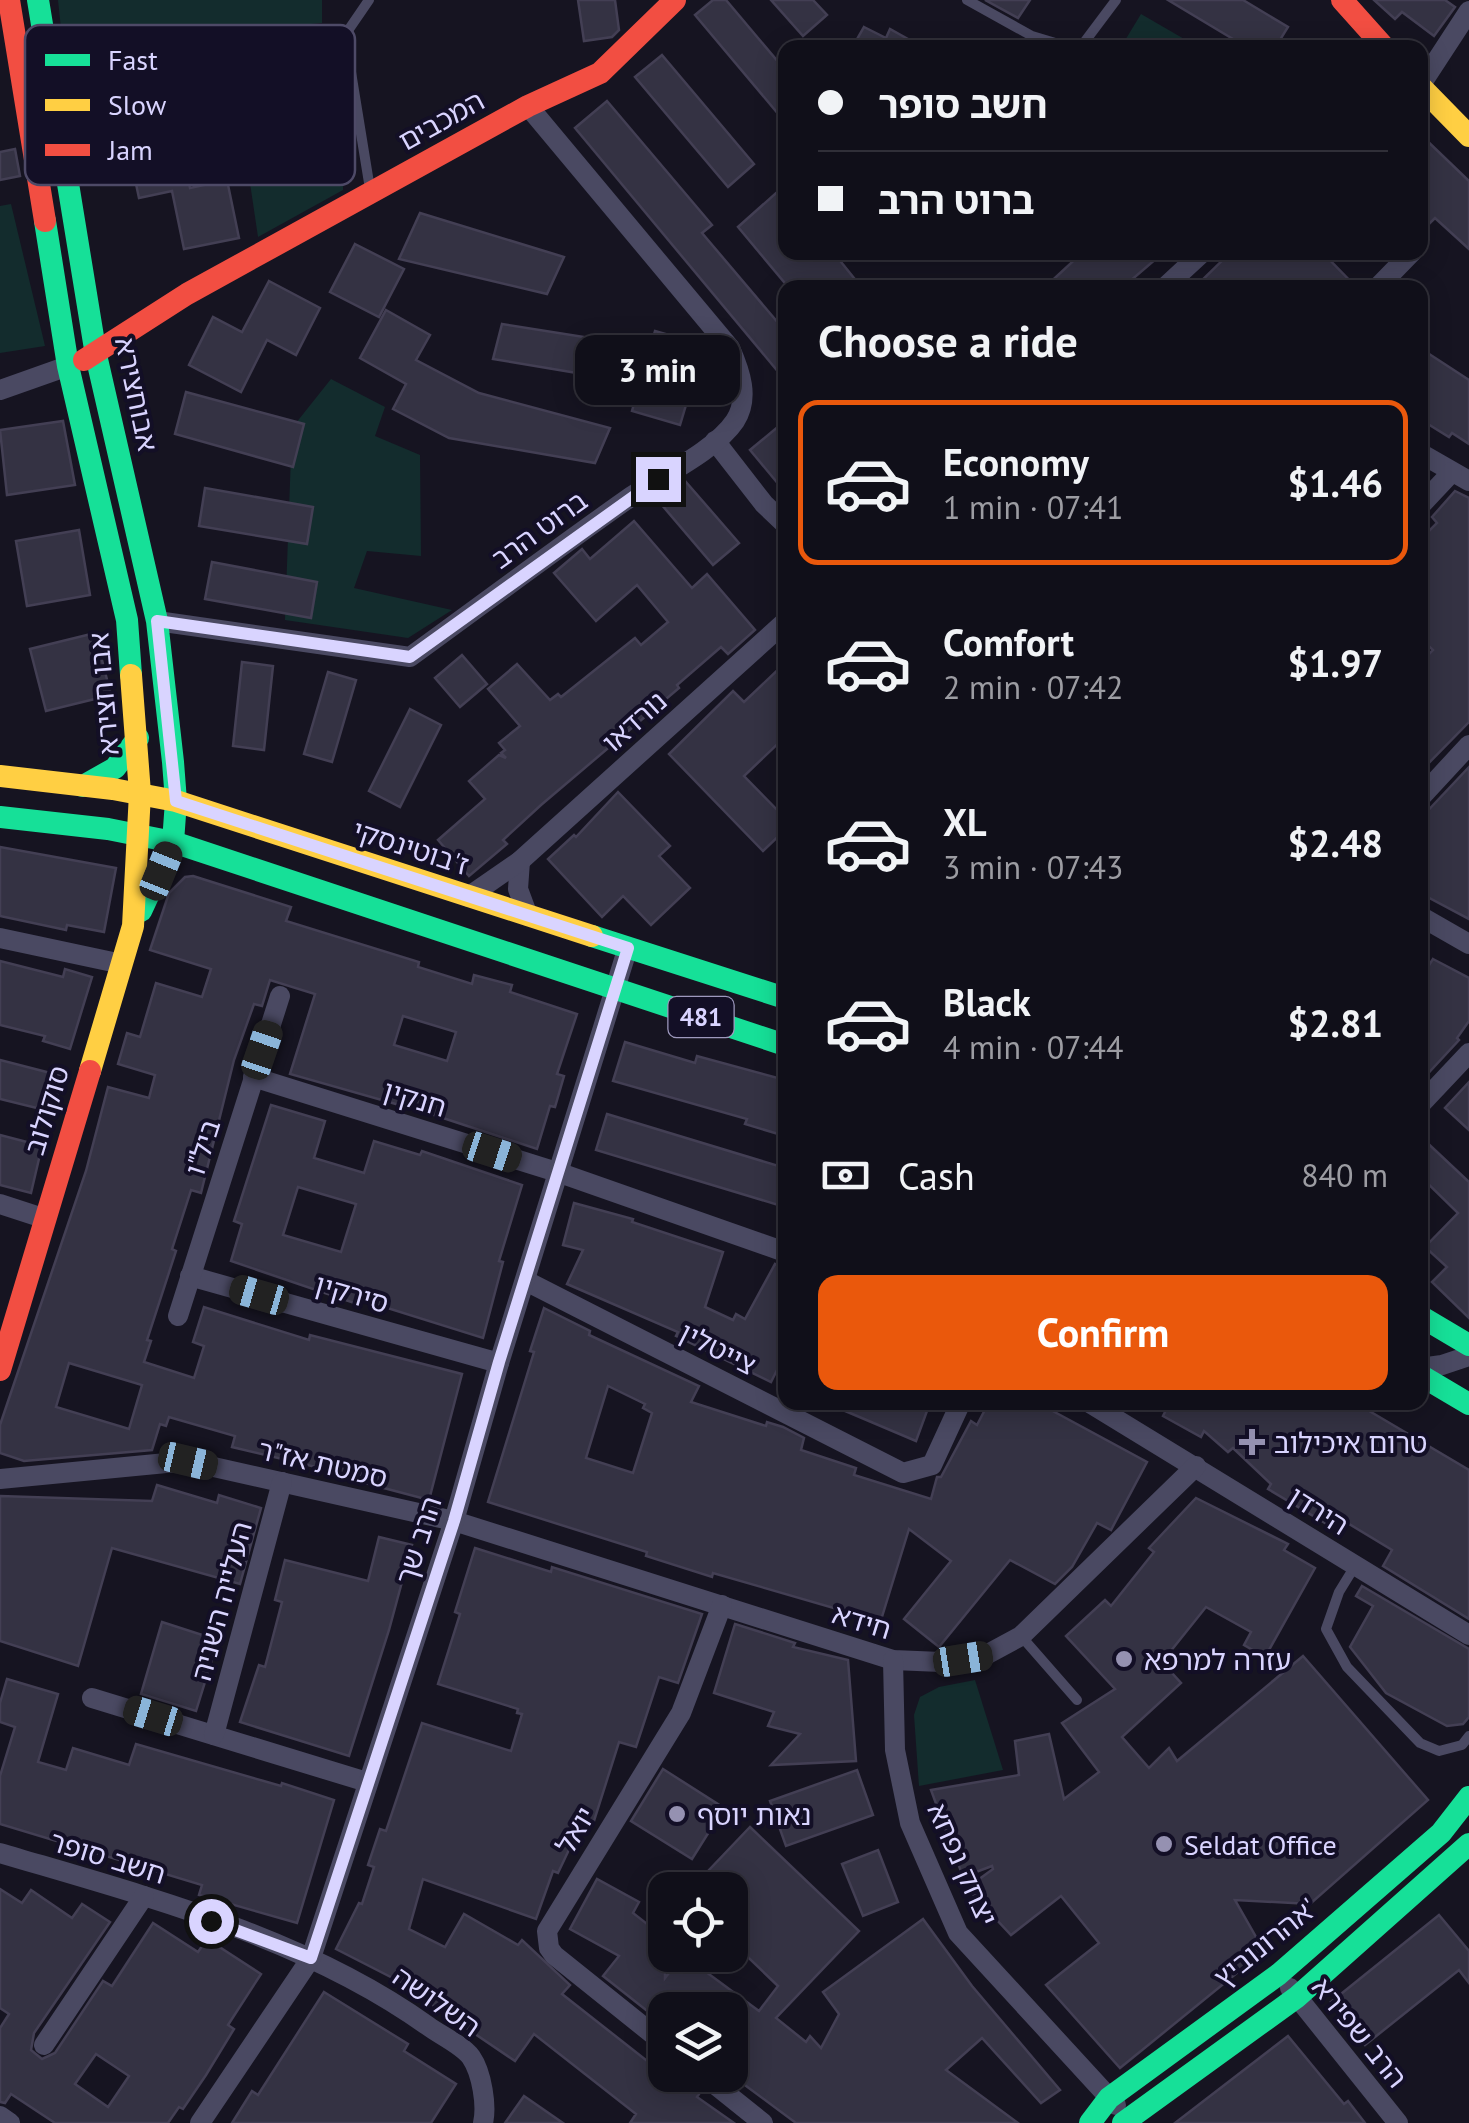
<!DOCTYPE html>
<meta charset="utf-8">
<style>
body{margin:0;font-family:"PT Sans","Noto Sans Hebrew",sans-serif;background:#191822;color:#f1f3f6;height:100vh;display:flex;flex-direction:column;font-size:38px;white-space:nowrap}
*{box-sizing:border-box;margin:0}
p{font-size:32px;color:#9c9ca2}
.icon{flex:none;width:55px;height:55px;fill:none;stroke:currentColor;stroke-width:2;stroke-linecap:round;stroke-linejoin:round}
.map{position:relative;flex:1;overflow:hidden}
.sheet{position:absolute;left:778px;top:280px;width:650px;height:1130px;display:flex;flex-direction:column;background:#100f19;border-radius:20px;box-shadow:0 5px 25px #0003,0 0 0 2px #302f38}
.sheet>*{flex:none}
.hud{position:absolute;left:778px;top:40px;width:650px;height:220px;border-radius:20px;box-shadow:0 5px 25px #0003,0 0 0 2px #302f38;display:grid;align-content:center;height:220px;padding:0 40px;background:#100f19}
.tools{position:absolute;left:648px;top:1872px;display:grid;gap:20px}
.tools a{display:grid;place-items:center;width:100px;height:100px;border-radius:20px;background:#100f19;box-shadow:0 5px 25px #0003,0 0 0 2px #302f38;font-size:50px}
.end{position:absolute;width:45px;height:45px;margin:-22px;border:12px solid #d9d4ff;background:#111;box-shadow:0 0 0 5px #111}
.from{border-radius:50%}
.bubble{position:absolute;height:70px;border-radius:20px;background:#100f19;box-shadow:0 5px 25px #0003,0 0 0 2px #302f38;font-size:32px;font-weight:600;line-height:70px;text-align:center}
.car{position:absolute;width:30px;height:60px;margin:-30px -15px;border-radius:12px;box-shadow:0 0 8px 2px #0007;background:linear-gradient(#222 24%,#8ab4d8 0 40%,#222 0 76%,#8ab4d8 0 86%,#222 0)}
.hud b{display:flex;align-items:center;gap:35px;height:95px;font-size:38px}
.hud b+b{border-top:2px solid #302f38}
.hud i{width:25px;height:25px;background:#f1f3f6}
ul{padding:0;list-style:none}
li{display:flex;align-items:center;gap:30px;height:165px;margin:0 20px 15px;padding:0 20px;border:5px solid transparent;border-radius:20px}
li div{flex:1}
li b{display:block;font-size:38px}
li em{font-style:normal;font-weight:600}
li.current{border-color:#ea580c}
li>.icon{width:90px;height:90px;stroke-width:1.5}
h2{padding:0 40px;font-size:45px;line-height:120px}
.pay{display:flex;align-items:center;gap:25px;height:110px;padding:0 40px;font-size:38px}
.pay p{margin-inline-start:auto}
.primary-button{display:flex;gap:20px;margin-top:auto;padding:20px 40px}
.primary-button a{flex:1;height:115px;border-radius:20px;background:#ea580c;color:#fff;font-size:40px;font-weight:600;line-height:115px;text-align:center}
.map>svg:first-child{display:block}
.green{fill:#132c2d}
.building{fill:#343243;stroke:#433f54;stroke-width:2.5;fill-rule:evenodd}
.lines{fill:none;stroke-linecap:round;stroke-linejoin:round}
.lane{stroke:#4a4962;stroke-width:10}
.street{stroke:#4a4962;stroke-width:20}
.fast{stroke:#16e098;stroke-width:22}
.slow{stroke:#ffcf43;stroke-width:22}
.jam{stroke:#f24e42;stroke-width:22}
.route{stroke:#d9d4ff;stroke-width:12}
.poi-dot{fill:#9591b1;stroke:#130f26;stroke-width:4}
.labels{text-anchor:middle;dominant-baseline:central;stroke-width:8;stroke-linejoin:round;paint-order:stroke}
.shield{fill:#130f26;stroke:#9e99be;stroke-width:2.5}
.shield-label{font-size:25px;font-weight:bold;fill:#d9d4ff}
.street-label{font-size:28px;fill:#d9d4ff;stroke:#130f26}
.poi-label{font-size:28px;fill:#d9d4ff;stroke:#130f26;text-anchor:start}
.key{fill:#130f26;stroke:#4e4a67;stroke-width:2.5}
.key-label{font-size:28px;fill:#d9d4ff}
</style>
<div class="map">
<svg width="1469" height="2123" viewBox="0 0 1469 2123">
<rect width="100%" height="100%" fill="#161421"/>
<g class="green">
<path d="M58 0H322V23L63 48Z"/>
<path d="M1141 14 1198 47H1121Z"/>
<path d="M315 105 345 110 343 190 258 237 242 129Z"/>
<path d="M11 204 45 346 0 353V206Z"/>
<path d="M331 379 385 407 375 436 420 455 421 556 367 551 354 588 452 610 408 638 285 620 292 428Z"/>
<path d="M975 1680 1003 1770 919 1786 914 1715 920 1697 939 1687Z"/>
</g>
<g class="building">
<path d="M578 0H615L619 30 612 37 584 41Z"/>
<path d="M713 0H726L785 70V122L695 15Z"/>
<path d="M771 0H813L827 15 803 36Z"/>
<path d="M985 0H1030L1018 18Z"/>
<path d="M1168 0H1243L1288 27 1275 48H1248Z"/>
<path d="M1374 0H1445L1455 7 1434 36 1402 12 1395 19Z"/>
<path d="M864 27 886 38 890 29 924 48H852Z"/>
<path d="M170 55 178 111H174L190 188 227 180 239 238 184 249 172 191 139 198 126 137 130 136 120 62Z"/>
<path d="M662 55 754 164 728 187 635 77Z"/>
<path d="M607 101 712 225 702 233 785 331V380L575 128Z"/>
<path d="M1420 134 1469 181V249L1435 218 1430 223 1420 213Z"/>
<path d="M15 149 20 176 0 180V152Z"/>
<path d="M785 185V252H833L862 288H789L738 227Z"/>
<path d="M420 213 564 257 547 294 399 259Z"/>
<path d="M355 244 404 269 379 317 330 292Z"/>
<path d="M1083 252H1164L1122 288H1044Z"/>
<path d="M1231 252H1322L1357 288H1194Z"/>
<path d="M269 281 320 308 296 355 267 340 241 392 189 365 213 317 242 332Z"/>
<path d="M386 310 430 335 416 360 479 393 610 428 595 463 449 438 393 409 406 384 360 358Z"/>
<path d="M502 324 628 344 613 379 493 359Z"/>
<path d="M655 331 704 345 680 425 632 411Z"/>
<path d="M1420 348 1469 380V444L1452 433 1449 437 1420 419Z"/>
<path d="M186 392 304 424 293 467 175 434Z"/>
<path d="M63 421 75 485 7 495 0 430Z"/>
<path d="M785 421V492L750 450Z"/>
<path d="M686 482 739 543 713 565 661 504Z"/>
<path d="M205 488 313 507 307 544 199 526Z"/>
<path d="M1455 491 1469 498V722L1420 772V663L1433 650 1420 638V540L1437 523 1432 517Z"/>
<path d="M634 521 692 588 707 574 755 630 728 654 721 647 677 685 679 688 541 805 503 840 507 844 469 876 438 840 485 799 469 781 499 755 506 758 501 753 505 750 499 743 520 726 488 689 517 664 550 700 558 694 561 697 635 638 641 645 668 622 637 585 596 621 554 573 582 549 590 559Z"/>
<path d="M79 530 90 595 27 606 16 541Z"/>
<path d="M212 562 317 582 311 618 205 599Z"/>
<path d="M95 633 111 695 46 711 30 649Z"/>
<path d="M462 655 487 684 460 707 435 678Z"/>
<path d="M242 662 273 666 264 750 233 746Z"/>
<path d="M785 663V737L744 776 785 818V830L763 851 669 754 733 691 744 702Z"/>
<path d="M328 672 356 680 332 762 304 754Z"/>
<path d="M410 709 441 725 400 807 369 791Z"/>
<path d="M1469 767V919L1420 893V819Z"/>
<path d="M618 792 670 846 659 856 690 888 651 925 623 896 602 917 548 859 574 835 576 837Z"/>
<path d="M0 847 116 868 104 932 67 925 66 930 0 916Z"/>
<path d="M193 876 291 907 286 921 419 962 418 967 472 984 474 975 512 985 510 992 577 1014 557 1074 564 1076 555 1107 550 1106 537 1149 431 1114 290 1074 315 994 270 980 262 1006 254 1004 234 1060 201 1193 191 1190 172 1249 176 1251 147 1340 151 1341 144 1362 194 1378 204 1346 193 1342 204 1307 309 1340 310 1335 462 1374 429 1500 365 1483 366 1479 232 1447 235 1436 169 1417 166 1426 160 1424 152 1450 24 1461 0 1453V1425L86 1171 108 1087 149 1098 155 1075 118 1064 127 1033 140 1037 156 983 202 997 211 969 150 950 169 893 185 877ZM403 1016 456 1032 447 1061 394 1045ZM69 1363 142 1385 129 1429 56 1407Z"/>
<path d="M1433 959 1469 978V1021L1457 1038 1459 1040 1420 1082V979Z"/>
<path d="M0 961 63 977 65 969 92 977 70 1049 43 1041 45 1036 0 1025Z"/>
<path d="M625 1042 695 1063 697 1056 785 1080V1136L745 1124 747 1119 613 1081Z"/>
<path d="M0 1060 62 1076 53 1112 0 1099Z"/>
<path d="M1469 1082V1130L1445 1108Z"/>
<path d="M271 1105 325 1121 314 1158 364 1173 374 1141 420 1155 422 1151 522 1185 499 1261 503 1262 483 1338 362 1300 360 1305 231 1261 242 1224 234 1221ZM298 1187 356 1204 341 1252 283 1235Z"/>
<path d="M607 1114 785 1168V1207L596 1150Z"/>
<path d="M0 1135 42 1146 31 1193 0 1185Z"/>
<path d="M1420 1136 1469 1182V1318L1432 1282 1447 1267 1425 1247 1458 1213 1420 1176Z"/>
<path d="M574 1203 633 1219 632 1222 723 1252 705 1307 733 1320 736 1314 745 1319 775 1264 785 1269V1354L771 1382 676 1336 678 1332 567 1284 583 1250 563 1245Z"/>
<path d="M544 1308 590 1331 589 1335 699 1386 691 1402 766 1426 767 1422 783 1427 804 1438 801 1450 856 1468 854 1475 931 1499 937 1477H941L971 1421 977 1425 989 1402H1036L1147 1462 1111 1530 1097 1523 1072 1567 1055 1584 1010 1560 939 1647 904 1619 951 1561 909 1529 881 1620H875L713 1573 712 1577 646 1556 647 1552 488 1502 534 1352 530 1351ZM608 1386 645 1404 643 1408 652 1413 633 1473 586 1458Z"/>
<path d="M824 1402H905L927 1411 916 1441Z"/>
<path d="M1170 1402H1354L1469 1470V1619L1383 1566 1392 1550 1331 1513 1325 1523 1268 1489 1271 1484 1233 1448 1228 1452 1204 1431 1201 1437 1163 1416Z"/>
<path d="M157 1485 217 1503 219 1495 261 1508 240 1584 112 1548 78 1666 0 1641V1496L152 1501Z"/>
<path d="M1196 1498 1288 1544 1284 1550 1315 1568 1265 1657 1244 1645 1251 1632 1206 1607 1162 1662 1181 1683 1122 1737 1149 1768 1169 1748 1177 1761 1303 1656 1428 1800 1310 1904 1235 1900 1264 1951 1120 2068 1046 1985 1099 1943 1061 1896 1011 1935 967 1888 993 1869 992 1866 963 1877 931 1790 1019 1775 1015 1741 1049 1734 1064 1799 1099 1772 1062 1723 1115 1689 1066 1636 1105 1600 1111 1606 1154 1552 1149 1548Z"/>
<path d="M379 1537 412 1545 389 1630 349 1756 240 1722 259 1665 265 1667 282 1602 275 1600 285 1560 368 1581Z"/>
<path d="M475 1548 551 1572 552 1567 702 1614 678 1683 659 1677 636 1747 619 1742 594 1821 584 1818 558 1873 553 1871 536 1919 423 1879 409 1929 445 1947 464 1914 518 1945 522 1940 570 1985 562 1994 665 2075H671L699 2094 697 2097 734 2123H630L636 2114 534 2034 515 2061 416 1994 418 1991 336 1949 359 1903 362 1904 374 1867 368 1865 380 1829 386 1831 422 1723 511 1751 522 1714 517 1713 518 1709 438 1684 460 1614 455 1612Z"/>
<path d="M1362 1586 1469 1649V1717L1463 1724 1447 1726 1386 1693 1350 1647 1373 1606 1356 1596Z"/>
<path d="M162 1622 218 1640 196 1711 141 1694Z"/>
<path d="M735 1624 795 1643 793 1647 848 1660 856 1761 771 1765 800 1734 768 1726 774 1712 714 1693Z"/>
<path d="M7 1679 58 1694 38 1762 66 1770 73 1748 129 1765 136 1744 281 1786 282 1783 334 1800 297 1923 199 1895 202 1885 0 1824V1776L15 1727 0 1722V1703Z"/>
<path d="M663 1769 724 1808 692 1859 631 1821Z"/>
<path d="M857 1770 873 1815 786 1846 770 1801Z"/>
<path d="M750 1827 859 1931 776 2018 806 2042 810 2036 821 2048 839 2014 823 1992 923 1919 972 1986 1060 2090 1041 2103 982 2038 946 2070 1018 2123H796L730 2074V2010H665V2025L603 1976 619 1956 570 1929 597 1879 639 1902 633 1913 665 1938V1978L683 1955 759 2011 778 1986 730 1940V1890H690Z"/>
<path d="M878 1850 898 1902 863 1916 842 1864Z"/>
<path d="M0 1889 22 1903 31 1890 72 1918 82 1904 110 1922 34 2033 31 2050 42 2059 55 2053 103 1981 112 1986 153 1923 198 1952 207 1939 261 1974 228 2025 234 2029 206 2075 183 2109 179 2107 168 2123H55L11 2094 5 2103 0 2102V2028L9 2014 0 2008ZM96 2054 129 2076 108 2107 75 2084Z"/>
<path d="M1439 1915 1469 1951V1983L1459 1970 1365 2045 1331 2002Z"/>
<path d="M324 1992 408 2044 404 2051 456 2084 431 2123H232L252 2091 258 2095Z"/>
<path d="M1288 2036 1344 2104 1348 2101 1365 2123H1175Z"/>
<path d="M524 2096 563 2123H505Z"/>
</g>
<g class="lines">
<g class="lane">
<path d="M369 0 345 35 370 189"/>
<path d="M967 0 1032 36 1072 48"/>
<path d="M1080 48 1116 0"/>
<path d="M1355 1566 1339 1592 1326 1629 1347 1667 1420 1743 1439 1751 1462 1745 1469 1736"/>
<path d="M1021 1636 1077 1700"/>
</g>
<g class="street">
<path d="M1420 86 1469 11"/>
<path d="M1164 288 1203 252"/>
<path d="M1377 288 1412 252"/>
<path d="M0 390 68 366"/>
<path d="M715 441 764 504 785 524"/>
<path d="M1420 453 1469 481"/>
<path d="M1420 506 1452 472"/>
<path d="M157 621 410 657C483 604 555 550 629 498 659 477 715 451 735 421 750 398 740 371 730 348L528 106"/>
<path d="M1420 798 1469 745"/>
<path d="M520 861 518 889 528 916"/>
<path d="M468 897 520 861 785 622"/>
<path d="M1420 916 1469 944"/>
<path d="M0 938 122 964"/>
<path d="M253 1077 560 1173 785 1252"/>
<path d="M1420 1105 1469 1053"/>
<path d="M0 1204 43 1218"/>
<path d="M190 1276 499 1363"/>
<path d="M526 1281 903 1473 932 1465 961 1402"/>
<path d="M178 1316 280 996"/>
<path d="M1420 1368 1442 1365 1469 1356"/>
<path d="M1088 1402 1469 1635"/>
<path d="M0 1479 187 1461 454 1521 893 1660 941 1662 984 1656 1021 1636 1196 1466"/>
<path d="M893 1660 895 1750 910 1823 958 1933 1116 2105"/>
<path d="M92 1698 367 1782"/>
<path d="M214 1735 282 1482"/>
<path d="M0 1853C145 1896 304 1937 428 2026 440 2035 462 2045 471 2057 482 2073 487 2106 483 2123"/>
<path d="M1290 1988 1398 2123"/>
<path d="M665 2044 554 1955 549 1948 547 1931 681 1713 722 1605"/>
<path d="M44 2045 144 1896"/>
<path d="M703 2075 763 2123"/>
<path d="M0 2116 10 2123"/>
<path d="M200 2123 311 1958 454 1521 499 1363 628 947"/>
</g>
<g class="fast">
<path d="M38 0 96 355 157 621 173 762 176 801 173 842 141 911"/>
<path d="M45 221 68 366 127 620 131 675"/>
<path d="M83 786 115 768 138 738"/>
<path d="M0 817 108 829 173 842 785 1045"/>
<path d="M592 936 785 998"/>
<path d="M1420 1316 1469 1345"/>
<path d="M1420 1375 1469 1404"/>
<path d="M1090 2123 1109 2098 1279 1974 1441 1833 1469 1797"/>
<path d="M1123 2123 1297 1997 1469 1844"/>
</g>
<g class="slow">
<path d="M1420 86 1469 136"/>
<path d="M0 776 113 789 176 801 592 936"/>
<path d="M90 1071 133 926 140 793 131 675"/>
</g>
<g class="jam">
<path d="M9 0 45 221"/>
<path d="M1342 0 1385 48"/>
<path d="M84 360 187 294 528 106 600 73 675 0"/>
<path d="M0 1370 90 1071"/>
</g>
</g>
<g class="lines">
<path class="route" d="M211 1921 311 1958 454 1521 499 1362 628 948 176 801 157 621 410 657 658 479"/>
</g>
<g class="poi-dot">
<path d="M1247 1427h10v10h10v10h-10v10h-10v-10h-10v-10h10z"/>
<circle cx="1124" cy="1659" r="10"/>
<circle cx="677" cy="1814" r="10"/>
<circle cx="1164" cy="1844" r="10"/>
</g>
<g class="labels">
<rect class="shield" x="668.5" y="997" width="65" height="40" rx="8"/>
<g class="shield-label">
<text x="701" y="1017">481</text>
</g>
<g class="street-label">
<text transform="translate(441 120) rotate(-29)">המכבים</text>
<text transform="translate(137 394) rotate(78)">אבוחצירא</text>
<text transform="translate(539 529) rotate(-36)">ברוט הרב</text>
<text transform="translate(103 694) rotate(-95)">אבו חצירא</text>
<text transform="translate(634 721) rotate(-42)">נורדאו</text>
<text transform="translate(411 847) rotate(18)">ז'בוטינסקי</text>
<text transform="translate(415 1098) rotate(17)">חנקין</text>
<text transform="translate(46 1110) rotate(-73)">סוקולוב</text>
<text transform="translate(202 1147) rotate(-72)">ביל"ו</text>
<text transform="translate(352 1293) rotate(16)">סירקין</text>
<text transform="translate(718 1348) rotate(27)">צייטלין</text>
<text transform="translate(323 1463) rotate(13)">סמטת אז"ר</text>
<text transform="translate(1319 1510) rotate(32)">הירדן</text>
<text transform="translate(418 1540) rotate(-72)">הרב שך</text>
<text transform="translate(221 1601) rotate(-75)">העלייה השניה</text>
<text transform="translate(862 1621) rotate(17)">חידא</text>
<text transform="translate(575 1830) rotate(-59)">יואל</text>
<text transform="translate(108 1857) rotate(17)">חשב סופר</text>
<text transform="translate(963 1864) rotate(66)">יצחק נפחא</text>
<text transform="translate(1265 1942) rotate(-39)">אהרונוביץ'</text>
<text transform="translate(437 2001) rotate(35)">השלושה</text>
<text transform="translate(1360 2032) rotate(51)">הרב שפירא</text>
</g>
<g class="poi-label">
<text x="1274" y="1442">טרום איכילוב</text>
<text x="1144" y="1659">עזרה למרפא</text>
<text x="697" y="1814">נאות יוסף</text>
<text x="1184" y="1844">Seldat Office</text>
</g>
</g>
<rect x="25" y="25" width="330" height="160" rx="15" class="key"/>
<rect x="45" y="54" width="45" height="12" fill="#16e098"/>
<rect x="45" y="99" width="45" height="12" fill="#ffcf43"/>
<rect x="45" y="144" width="45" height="12" fill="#f24e42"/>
<g class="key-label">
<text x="108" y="70">Fast</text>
<text x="108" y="115">Slow</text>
<text x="108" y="160">Jam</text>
</g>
</svg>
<div class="tools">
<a><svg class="icon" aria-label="locate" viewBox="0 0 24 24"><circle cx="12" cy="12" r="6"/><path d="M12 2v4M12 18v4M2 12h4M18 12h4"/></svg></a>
<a><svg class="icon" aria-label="layers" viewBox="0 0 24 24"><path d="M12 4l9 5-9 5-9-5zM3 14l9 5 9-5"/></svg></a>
</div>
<i class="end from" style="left:211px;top:1921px"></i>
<i class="end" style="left:658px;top:479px"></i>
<div class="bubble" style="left:575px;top:335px;width:165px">3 min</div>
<i class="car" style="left:161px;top:871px;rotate:22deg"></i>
<i class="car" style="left:262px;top:1050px;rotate:19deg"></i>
<i class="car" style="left:492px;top:1152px;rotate:108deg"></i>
<i class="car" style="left:259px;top:1295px;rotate:286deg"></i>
<i class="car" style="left:188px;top:1461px;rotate:103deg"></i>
<i class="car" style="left:963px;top:1659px;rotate:81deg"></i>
<i class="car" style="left:153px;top:1716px;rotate:287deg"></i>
<div class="hud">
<b><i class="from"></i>חשב סופר</b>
<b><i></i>ברוט הרב</b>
</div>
<section class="sheet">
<h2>Choose a ride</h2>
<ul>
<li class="current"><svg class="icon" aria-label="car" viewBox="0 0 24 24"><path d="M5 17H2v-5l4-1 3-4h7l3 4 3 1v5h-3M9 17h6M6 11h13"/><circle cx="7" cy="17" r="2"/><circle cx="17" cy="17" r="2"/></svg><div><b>Economy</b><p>1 min · 07:41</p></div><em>$1.46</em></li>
<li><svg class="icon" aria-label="car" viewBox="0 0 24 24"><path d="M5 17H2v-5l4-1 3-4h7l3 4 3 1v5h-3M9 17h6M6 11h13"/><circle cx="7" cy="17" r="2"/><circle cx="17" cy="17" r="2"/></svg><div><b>Comfort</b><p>2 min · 07:42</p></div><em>$1.97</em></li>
<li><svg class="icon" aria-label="car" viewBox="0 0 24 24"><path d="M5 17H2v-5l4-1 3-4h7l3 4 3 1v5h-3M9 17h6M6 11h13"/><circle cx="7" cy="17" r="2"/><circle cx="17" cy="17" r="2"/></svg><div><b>XL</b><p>3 min · 07:43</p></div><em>$2.48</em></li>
<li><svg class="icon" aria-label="car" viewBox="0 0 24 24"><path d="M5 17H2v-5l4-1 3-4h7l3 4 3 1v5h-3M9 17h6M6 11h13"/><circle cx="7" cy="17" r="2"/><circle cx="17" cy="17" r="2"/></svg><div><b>Black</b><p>4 min · 07:44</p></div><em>$2.81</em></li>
</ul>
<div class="pay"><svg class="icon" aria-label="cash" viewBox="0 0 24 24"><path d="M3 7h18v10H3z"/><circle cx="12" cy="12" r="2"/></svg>Cash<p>840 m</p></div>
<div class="primary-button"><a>Confirm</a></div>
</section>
</div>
